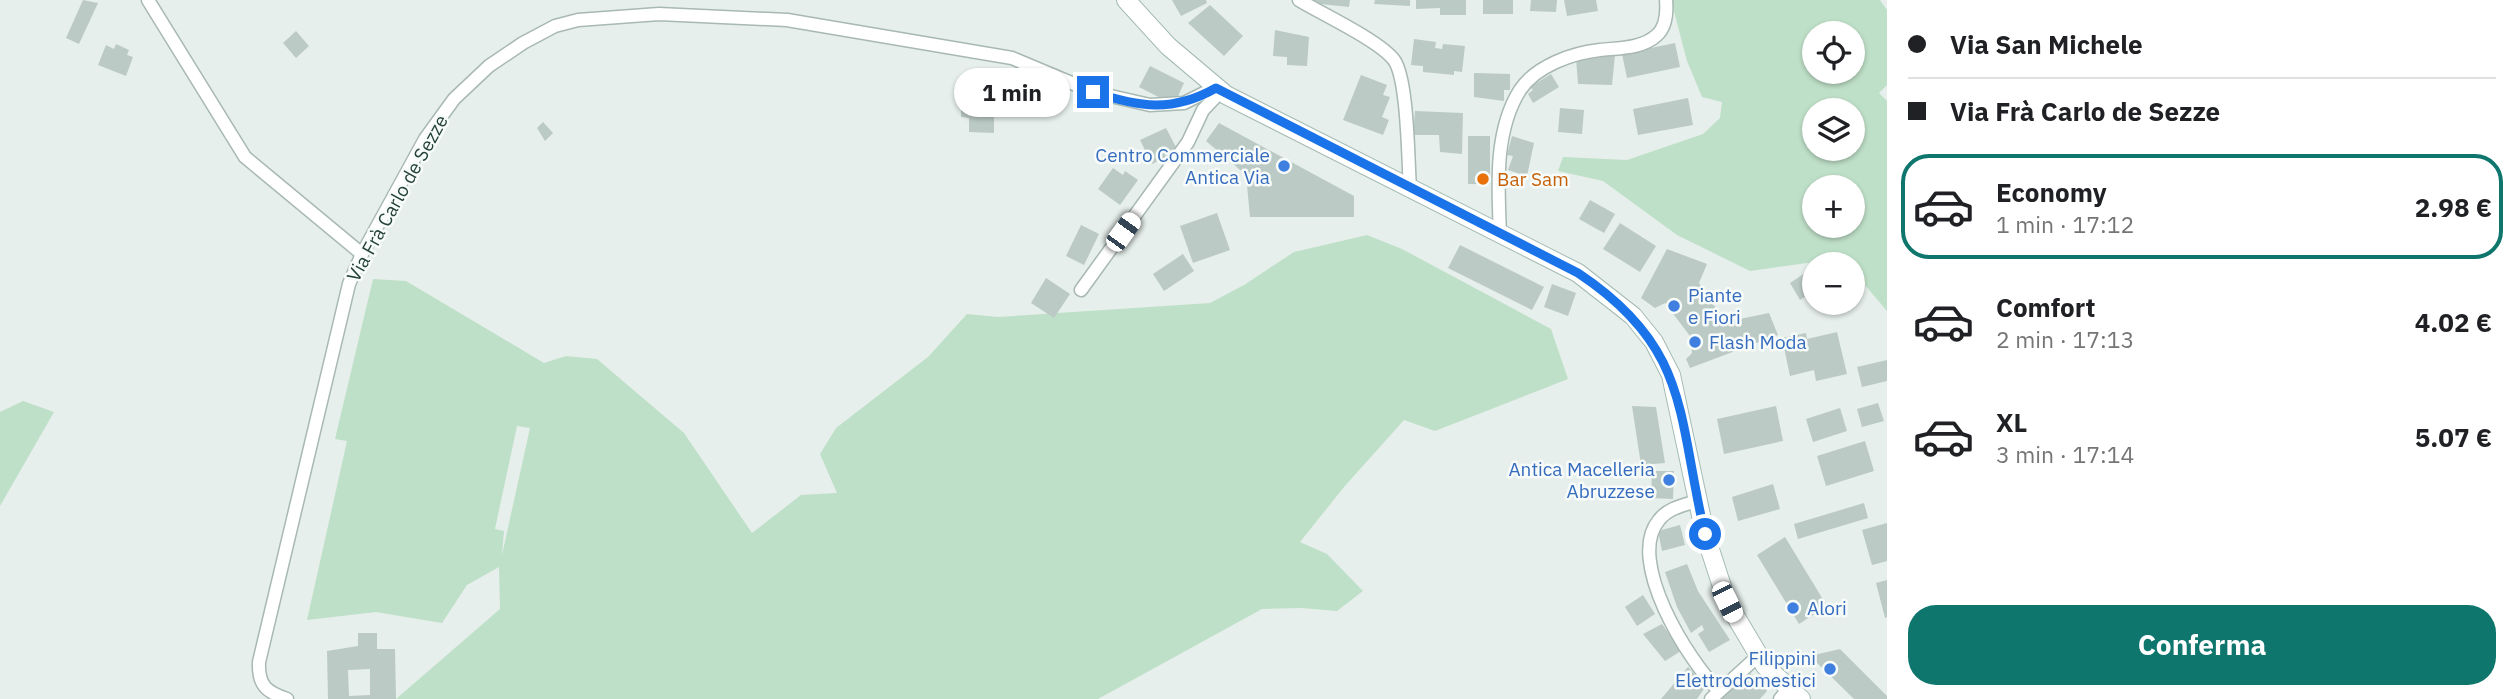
<!DOCTYPE html>
<html lang="it">
<meta charset="utf-8">
<style>
body{margin:0;font-family:"IBM Plex Sans",sans-serif;background:#f6f6f6;color:#202124;height:100vh;display:flex;flex-direction:column;font-size:26px;white-space:nowrap}
*{box-sizing:border-box;margin:0}
p{font-size:23px;color:#757577}
.icon{flex:none;width:38px;height:38px;fill:none;stroke:currentColor;stroke-width:2;stroke-linecap:round;stroke-linejoin:round}
.map{position:relative;flex:1;overflow:hidden}
.drawer{display:flex;flex-direction:column;background:#fff;width:630px}
.drawer>*{flex:none}
.top-card{display:grid;align-content:center;height:154px;padding:0 21px;background:#fff}
.tools{position:absolute;left:1802px;top:21px;display:grid;gap:14px}
.tools a{display:grid;place-items:center;width:63px;height:63px;border-radius:50%;background:#fff;box-shadow:0 2px 5px #0004;font-size:35px}
.end{position:absolute;width:32px;height:32px;margin:-16px;border:9px solid #1a73e8;background:#fff;box-shadow:0 0 0 4px #fff}
.from{border-radius:50%}
.bubble{position:absolute;height:49px;border-radius:24px;background:#fff;box-shadow:0 2px 5px #0004;font-size:23px;font-weight:700;line-height:49px;text-align:center}
.car{position:absolute;width:21px;height:42px;margin:-21px -10px;border-radius:9px;box-shadow:0 0 5px 2px #0007;background:linear-gradient(#fff 24%,#345 0 40%,#fff 0 76%,#345 0 86%,#fff 0)}
.top-card b{display:flex;align-items:center;gap:24px;height:66px;font-size:26px}
.top-card b+b{border-top:2px solid #e0e0e0}
.top-card i{width:18px;height:18px;background:#202124}
ul{padding:0;list-style:none}
li{display:flex;align-items:center;gap:21px;height:105px;margin:0 14px 10px;padding:0 7px;border:4px solid transparent;border-radius:28px}
li div{flex:1}
li b{display:block;font-size:26px}
li em{font-style:normal;font-weight:700}
li.current{border-color:#0f766e}
li>.icon{width:63px;height:63px;stroke-width:1.5}
.cta{display:flex;gap:14px;margin-top:auto;padding:14px 21px}
.cta a{flex:1;height:80px;border-radius:28px;background:#0f766e;color:#fff;font-size:28px;font-weight:700;line-height:80px;text-align:center}
main{display:flex;flex:1;min-height:0}
.map>svg:first-child{display:block}
.green{fill:#bfe0c8;fill-rule:evenodd}
.building{fill:#bbcac4;fill-rule:evenodd}
.lines{fill:none;stroke-linecap:round;stroke-linejoin:round}
.minor-casing{stroke:#a8b8b2;stroke-width:15}
.secondary-casing{stroke:#a4bbb3;stroke-width:20}
.minor{stroke:#fff;stroke-width:12}
.secondary{stroke:#fff;stroke-width:18}
.route{stroke:#1a73e8;stroke-width:9}
.shop-dot{fill:#3f7fe0;stroke:#f7fbf9;stroke-width:2.5}
.food-dot{fill:#e8710a;stroke:#f7fbf9;stroke-width:2.5}
.labels{text-anchor:middle;dominant-baseline:central;stroke-width:5;stroke-linejoin:round;paint-order:stroke}
.shop-label{font-size:19px;fill:#366cbe;stroke:#f7fbf9;text-anchor:end}
.food-label{font-size:19px;fill:#c56008;stroke:#f7fbf9;text-anchor:start}
.street-label{font-size:19px;fill:#24423a;stroke:#f7fbf9}
</style>
<main>
<div class="map">
<svg width="1887" height="699" viewBox="0 0 1887 699">
<rect width="100%" height="100%" fill="#e6efeb"/>
<g class="green">
<path d="M1671 0H1880L1887 10V85L1879 93 1887 101V311L1853 271V264H1844L1836 259 1750 271 1677 235 1603 181 1558 171 1563 157 1627 160 1703 134 1720 118 1722 102 1702 97 1687 61ZM1815 33H1853V72H1815ZM1815 110H1853V149H1815ZM1815 187H1853V226H1815Z"/>
<path d="M1367 235 1402 249 1551 329 1568 379 1435 431 1404 420 1344 487 1300 542 1327 554 1363 591 1337 611 1301 608 1262 609 1098 699H396L500 609 499 567 467 585 442 623 376 612 307 620 347 441 335 439 373 279 406 281 544 363 566 356 597 359 684 433 752 533 801 495 837 493 820 454 836 428 928 357 967 314 998 317 1210 303 1244 285 1294 252ZM517 426 530 428 502 555 504 531 495 529Z"/>
<path d="M23 401 54 412 0 506V412Z"/>
</g>
<g class="building">
<path d="M83 0 98 3 79 44 66 38Z"/>
<path d="M1172 0H1206L1207 3 1181 16Z"/>
<path d="M1312 0H1350L1349 7 1311 3Z"/>
<path d="M1375 0H1410V6L1374 4Z"/>
<path d="M1416 0H1466V15H1440V8L1416 9Z"/>
<rect x="1483" y="0" width="30" height="14"/>
<path d="M1531 0H1557L1556 12 1530 11Z"/>
<path d="M1564 0H1596L1598 11 1567 16Z"/>
<path d="M1210 5 1243 36 1224 56 1188 23Z"/>
<path d="M1275 30 1309 37 1307 66 1287 65V57L1273 56Z"/>
<path d="M296 31 309 46 296 58 283 43Z"/>
<path d="M1414 39 1436 42 1435 48 1442 49 1443 44 1465 46 1462 72 1454 71V75L1423 72V66L1411 65Z"/>
<path d="M1675 43 1680 67 1627 78 1622 54Z"/>
<path d="M116 44 129 50 127 55 133 57 126 76 98 65 106 45 114 49Z"/>
<path d="M1615 55 1612 85 1578 84 1576 58Z"/>
<path d="M1150 66 1184 83 1174 105 1139 87Z"/>
<path d="M1474 73 1510 74V90H1504V101L1474 97Z"/>
<path d="M1551 74 1559 87 1533 103 1528 94 1533 90 1530 87Z"/>
<path d="M1361 75 1387 85 1383 95 1390 97 1382 117 1389 120 1383 135 1343 120Z"/>
<path d="M961 95 994 96V133L969 132V118L961 117Z"/>
<path d="M1688 98 1693 125 1638 135 1633 109Z"/>
<path d="M1560 108 1584 110 1582 134 1558 132Z"/>
<path d="M1415 111 1463 113 1462 154 1440 152 1439 135H1413Z"/>
<path d="M543 122 553 133 545 141 537 128Z"/>
<path d="M1219 123 1354 196V217H1250L1246 175 1206 141Z"/>
<path d="M1166 128 1178 151 1152 164 1140 140Z"/>
<rect x="1468" y="136" width="22" height="48"/>
<path d="M1512 136 1534 143 1527 176 1508 170 1513 156 1507 155Z"/>
<path d="M1113 168 1123 175 1125 171 1138 180 1120 205 1098 189Z"/>
<path d="M1590 200 1615 214 1604 233 1579 219Z"/>
<path d="M1217 213 1230 250 1193 263 1180 226Z"/>
<path d="M1620 223 1656 246 1640 272 1603 249Z"/>
<path d="M1081 225 1099 234 1084 265 1066 256Z"/>
<path d="M1460 245 1544 287 1532 310 1448 268Z"/>
<path d="M1667 249 1707 264 1699 283 1725 322 1769 313 1778 335 1690 368 1686 359 1692 353 1690 336 1665 303 1655 308 1641 298Z"/>
<path d="M1183 254 1194 271 1164 291 1153 274Z"/>
<path d="M1808 271 1815 282V290L1800 300 1790 283Z"/>
<path d="M1046 278 1070 294 1054 318 1031 303Z"/>
<path d="M1552 284 1576 293 1568 316 1544 307Z"/>
<path d="M1837 332 1847 374 1816 381 1814 370 1790 376 1782 338 1806 333 1807 339Z"/>
<path d="M1887 360V381L1862 387 1857 367Z"/>
<path d="M1878 403 1884 421 1862 427 1857 409Z"/>
<path d="M1632 406 1656 407 1665 463 1641 465Z"/>
<path d="M1776 406 1783 441 1724 454 1717 419Z"/>
<path d="M1840 408 1847 431 1813 442 1806 419Z"/>
<path d="M1865 441 1874 471 1826 486 1817 456Z"/>
<path d="M1652 471H1674L1673 499 1651 498Z"/>
<path d="M1773 484 1780 509 1738 521 1732 497Z"/>
<path d="M1864 503 1868 518 1798 539 1794 524Z"/>
<path d="M1887 523V561L1872 565 1862 530Z"/>
<path d="M1680 525 1685 545 1662 551 1658 531Z"/>
<path d="M1785 537 1827 606 1799 624 1757 555Z"/>
<path d="M1687 564 1698 591 1730 640 1709 652 1698 634 1704 630 1702 625 1691 633 1677 607 1665 572Z"/>
<path d="M1887 580V617L1885 618 1876 583Z"/>
<path d="M1643 595 1655 614 1637 626 1625 607Z"/>
<path d="M1662 624 1681 651 1665 661 1643 634Z"/>
<path d="M358 633H377V649H395L396 699H328L327 651 358 646ZM370 669V695L349 696 348 670Z"/>
<path d="M1840 649 1887 696V699H1854L1810 656Z"/>
<path d="M1688 667 1706 686 1697 699H1661Z"/>
<path d="M1749 672 1767 691 1760 699H1717Z"/>
</g>
<g class="lines">
<g class="minor-casing">
<g id="minor">
<path d="M148 0 245 157 362 254"/>
<path d="M1299 0C1322 14 1380 41 1394 60 1408 79 1408 162 1410 188"/>
<path d="M1500 233C1498 187 1494 131 1520 90 1536 66 1572 53 1600 50 1618 48 1642 49 1657 35 1666 27 1667 12 1666 0"/>
<path d="M1081 290 1188 142 1203 110 1221 91"/>
<path d="M1697 501C1684 505 1668 508 1659 520 1625 560 1688 660 1718 690"/>
<path d="M287 699C266 692 258 685 259 662L349 284 362 254 425 139 454 99 489 66 523 43 555 26 578 20 659 14 787 20 1012 58 1093 92 1150 105 1184 103 1216 87"/>
<path d="M1711 699 1758 656"/>
<path d="M1780 699 1789 688"/>
</g>
</g>
<g class="secondary-casing">
<path id="secondary" d="M1126 0 1168 46 1226 95 1578 273 1633 316 1654 342 1671 375 1705 534 1727 602 1765 666 1801 699"/>
</g>
<use href="#minor" class="minor"/>
<use href="#secondary" class="secondary"/>
</g>
<g class="lines">
<path class="route" d="M1093 92C1139 107 1172 113 1216 88L1578 273C1691 348 1677 416 1705 534"/>
</g>
<g class="shop-dot">
<circle cx="1284" cy="166" r="7"/>
<circle cx="1674" cy="306" r="7"/>
<circle cx="1695" cy="342" r="7"/>
<circle cx="1669" cy="480" r="7"/>
<circle cx="1793" cy="608" r="7"/>
<circle cx="1830" cy="669" r="7"/>
</g>
<circle class="food-dot" cx="1483" cy="179" r="7"/>
<g class="labels">
<g class="shop-label">
<text x="1270" y="155">Centro Commerciale<tspan x="1270" dy="22">Antica Via</tspan></text>
<text x="1688" y="295" text-anchor="start">Piante<tspan x="1688" dy="22">e Fiori</tspan></text>
<text x="1709" y="342" text-anchor="start">Flash Moda</text>
<text x="1655" y="469">Antica Macelleria<tspan x="1655" dy="22">Abruzzese</tspan></text>
<text x="1807" y="608" text-anchor="start">Alori</text>
<text x="1816" y="658">Filippini<tspan x="1816" dy="22">Elettrodomestici</tspan></text>
</g>
<g class="food-label">
<text x="1497" y="179">Bar Sam</text>
</g>
<g class="street-label">
<text transform="translate(397 198) rotate(-61)">Via Frà Carlo de Sezze</text>
</g>
</g>
</svg>
<div class="tools">
<a><svg class="icon" aria-label="locate" viewBox="0 0 24 24"><circle cx="12" cy="12" r="6"/><path d="M12 2v4M12 18v4M2 12h4M18 12h4"/></svg></a>
<a><svg class="icon" aria-label="layers" viewBox="0 0 24 24"><path d="M12 4l9 5-9 5-9-5zM3 14l9 5 9-5"/></svg></a>
<a>+</a>
<a>−</a>
</div>
<i class="end from" style="left:1705px;top:534px"></i>
<i class="end" style="left:1093px;top:92px"></i>
<div class="bubble" style="left:954px;top:68px;width:116px">1 min</div>
<i class="car" style="left:1123px;top:232px;rotate:36deg"></i>
<i class="car" style="left:1727px;top:602px;rotate:154deg"></i>
</div>
<section class="drawer">
<div class="top-card">
<b><i class="from"></i>Via San Michele</b>
<b><i></i>Via Frà Carlo de Sezze</b>
</div>
<ul>
<li class="current"><svg class="icon" aria-label="car" viewBox="0 0 24 24"><path d="M5 17H2v-5l4-1 3-4h7l3 4 3 1v5h-3M9 17h6M6 11h13"/><circle cx="7" cy="17" r="2"/><circle cx="17" cy="17" r="2"/></svg><div><b>Economy</b><p>1 min · 17:12</p></div><em>2.98 €</em></li>
<li><svg class="icon" aria-label="car" viewBox="0 0 24 24"><path d="M5 17H2v-5l4-1 3-4h7l3 4 3 1v5h-3M9 17h6M6 11h13"/><circle cx="7" cy="17" r="2"/><circle cx="17" cy="17" r="2"/></svg><div><b>Comfort</b><p>2 min · 17:13</p></div><em>4.02 €</em></li>
<li><svg class="icon" aria-label="car" viewBox="0 0 24 24"><path d="M5 17H2v-5l4-1 3-4h7l3 4 3 1v5h-3M9 17h6M6 11h13"/><circle cx="7" cy="17" r="2"/><circle cx="17" cy="17" r="2"/></svg><div><b>XL</b><p>3 min · 17:14</p></div><em>5.07 €</em></li>
</ul>
<div class="cta"><a>Conferma</a></div>
</section>
</main>
